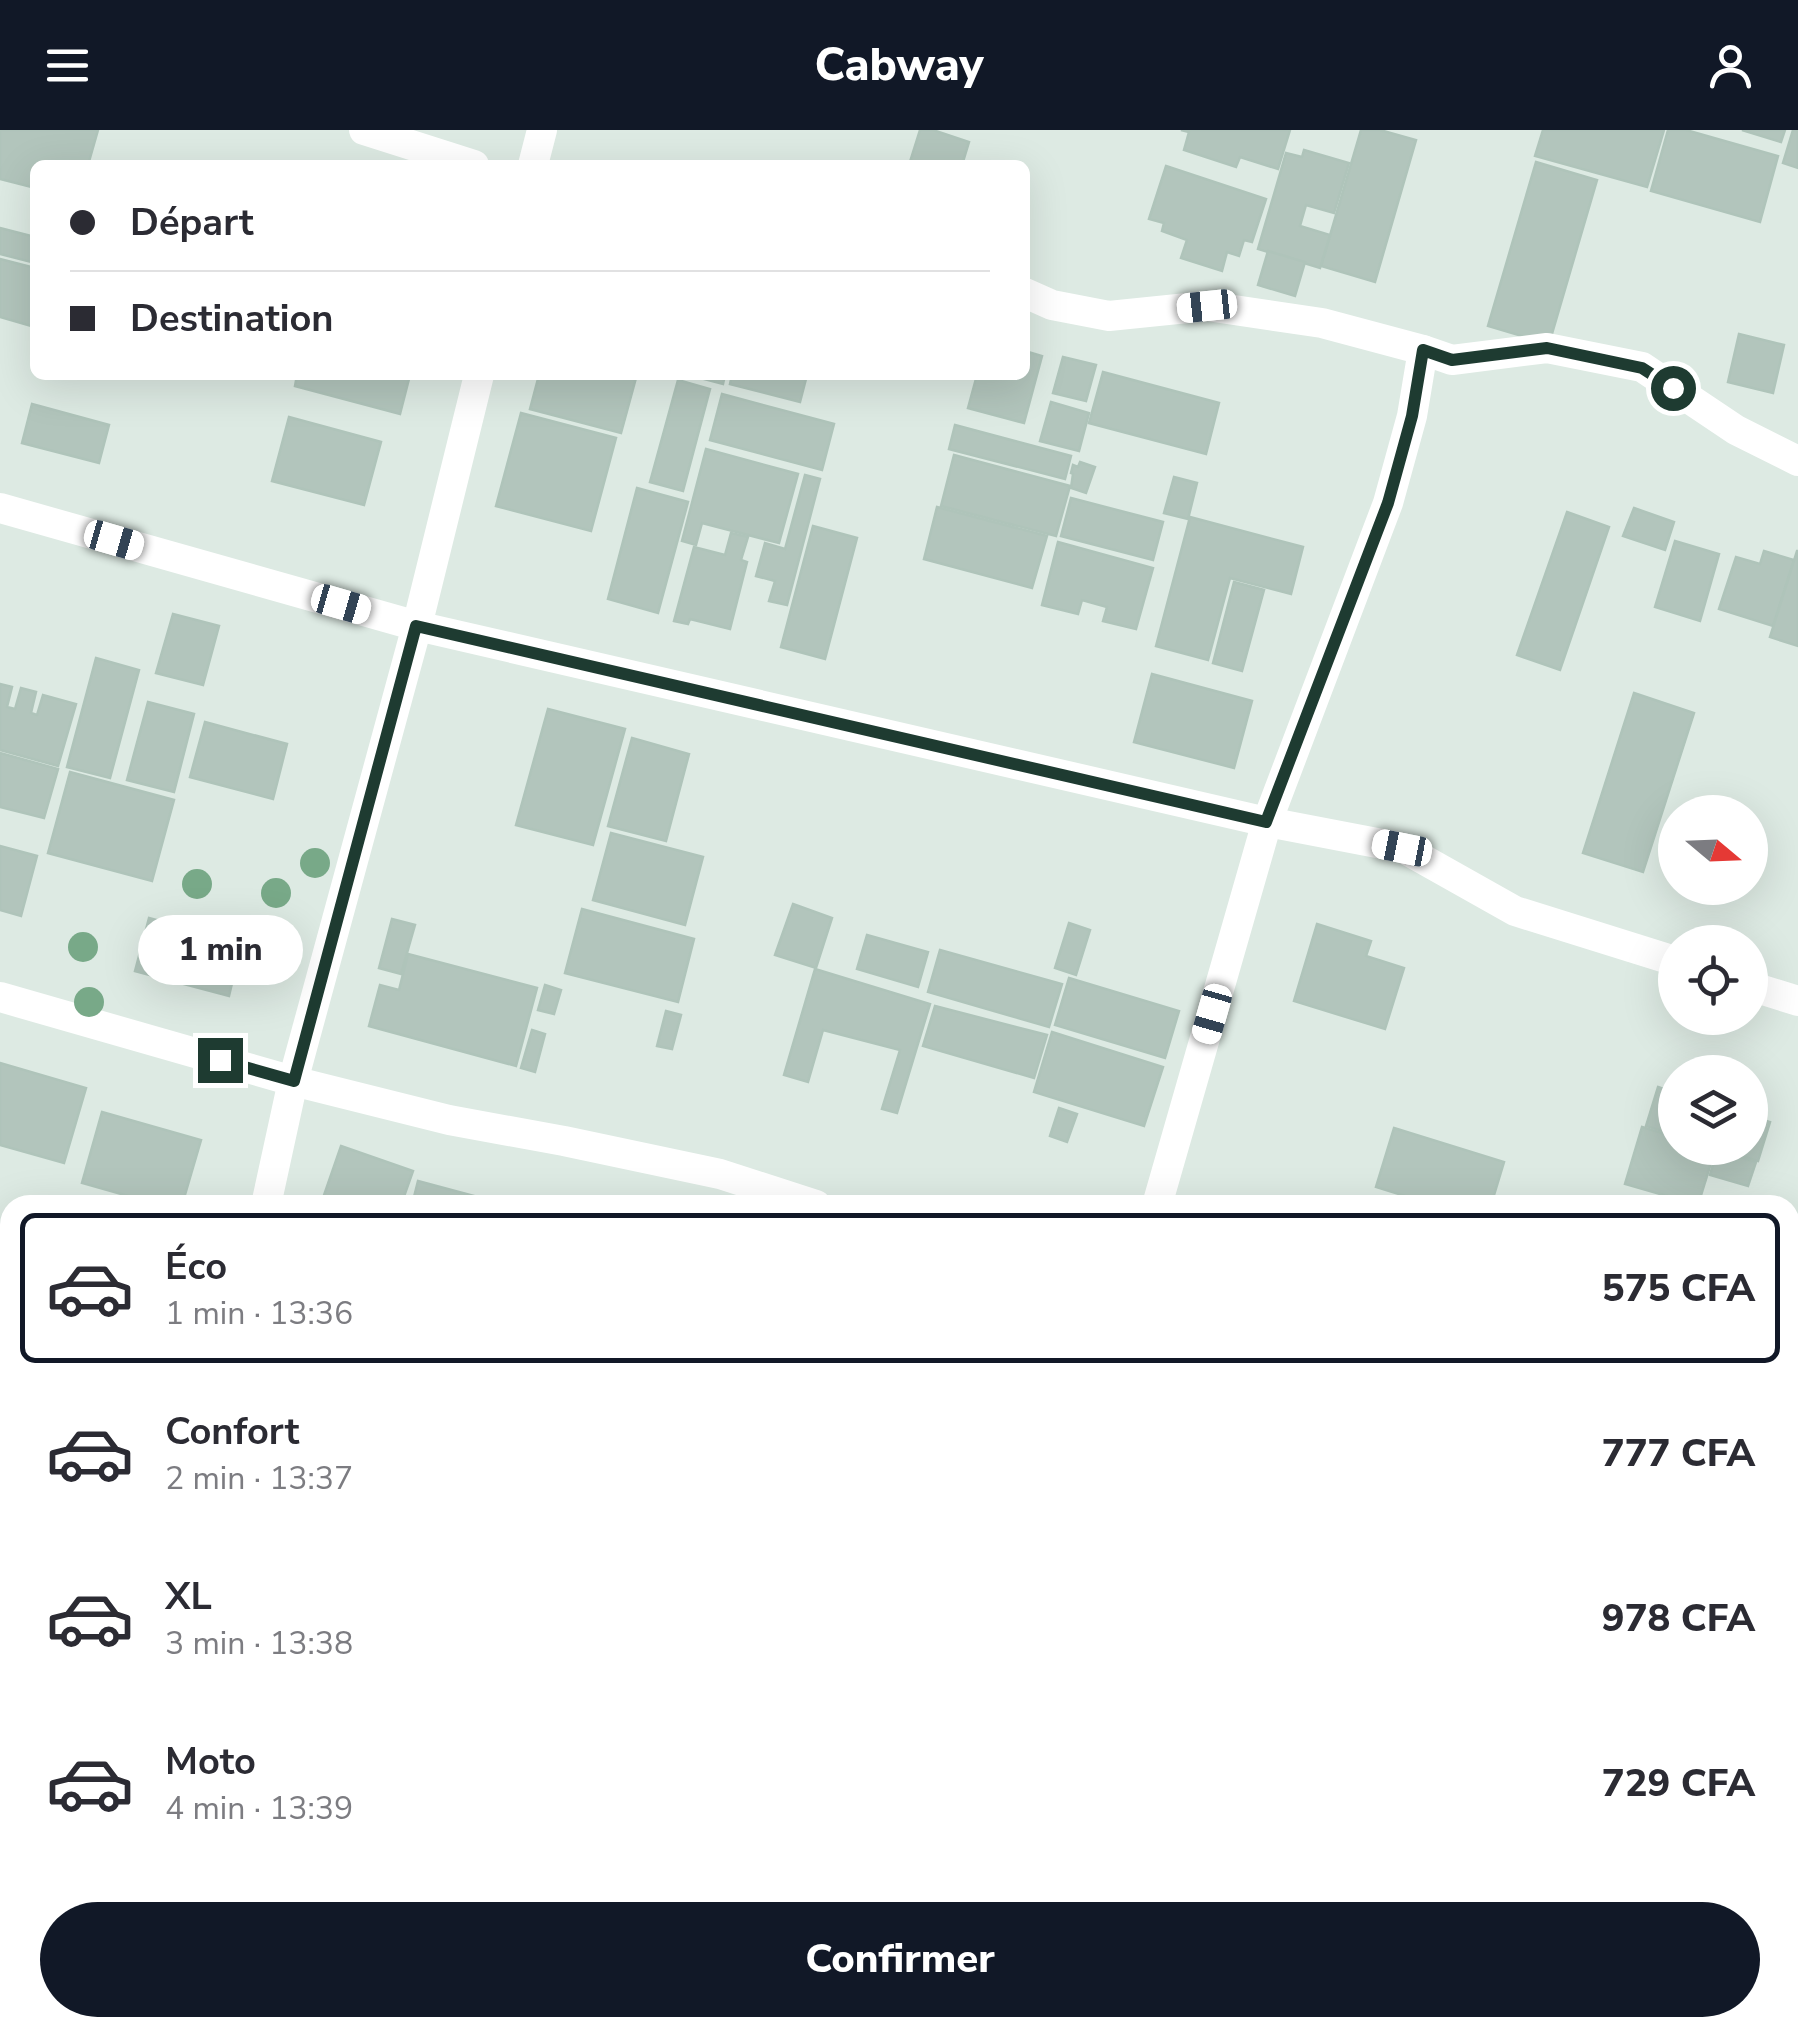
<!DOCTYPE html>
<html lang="fr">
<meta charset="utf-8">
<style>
body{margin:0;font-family:"Nunito Sans",sans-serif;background:#f7f7f7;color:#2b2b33;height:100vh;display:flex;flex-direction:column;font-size:38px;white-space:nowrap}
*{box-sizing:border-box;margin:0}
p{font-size:32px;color:#7c7c81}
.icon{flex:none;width:55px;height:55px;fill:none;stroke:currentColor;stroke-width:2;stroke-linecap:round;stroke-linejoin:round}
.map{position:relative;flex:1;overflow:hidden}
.details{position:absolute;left:0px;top:1065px;width:1800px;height:842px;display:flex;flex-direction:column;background:#fff;border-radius:30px 30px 0 0;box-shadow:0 10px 40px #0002}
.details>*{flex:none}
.hud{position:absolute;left:30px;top:30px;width:1000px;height:220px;border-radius:15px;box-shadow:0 10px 40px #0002;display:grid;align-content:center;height:220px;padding:0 40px;background:#fff}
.needle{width:65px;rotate:109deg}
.buttons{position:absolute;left:1658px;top:665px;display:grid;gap:20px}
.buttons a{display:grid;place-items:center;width:110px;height:110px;border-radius:50%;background:#fff;box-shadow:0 10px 40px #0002;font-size:50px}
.end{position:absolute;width:45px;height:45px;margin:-22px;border:12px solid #1e3b31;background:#fff;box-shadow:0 0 0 5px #fff}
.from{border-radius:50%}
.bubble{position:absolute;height:70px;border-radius:35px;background:#fff;box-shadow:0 10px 40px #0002;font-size:32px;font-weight:800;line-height:70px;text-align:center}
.car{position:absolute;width:30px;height:60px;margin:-30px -15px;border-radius:12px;box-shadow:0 0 8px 2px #0007;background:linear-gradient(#fff 24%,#345 0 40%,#fff 0 76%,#345 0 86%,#fff 0)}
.hud b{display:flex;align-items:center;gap:35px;height:95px;font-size:38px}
.hud b+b{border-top:2px solid #e1e1e2}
.hud i{width:25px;height:25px;background:#2b2b33}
ul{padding:18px 0 0;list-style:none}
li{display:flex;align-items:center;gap:30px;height:150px;margin:0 20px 15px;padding:0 20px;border:5px solid transparent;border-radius:15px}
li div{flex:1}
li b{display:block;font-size:38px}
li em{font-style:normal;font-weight:800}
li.selected{border-color:#111827}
li>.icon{width:90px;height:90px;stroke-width:1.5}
.cta{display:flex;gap:20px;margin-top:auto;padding:20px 40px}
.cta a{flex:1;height:115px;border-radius:60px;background:#111827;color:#fff;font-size:40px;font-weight:800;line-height:115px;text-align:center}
header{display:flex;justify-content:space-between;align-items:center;height:130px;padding:0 40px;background:#111827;color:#fff;font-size:45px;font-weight:800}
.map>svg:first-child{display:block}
.building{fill:#b2c5bc;stroke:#afc4ba;stroke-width:2.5}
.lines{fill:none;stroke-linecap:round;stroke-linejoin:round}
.minor{stroke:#fff;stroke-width:30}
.tree{fill:#78a988}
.route{stroke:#1e3b31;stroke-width:12}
</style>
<header><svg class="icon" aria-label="menu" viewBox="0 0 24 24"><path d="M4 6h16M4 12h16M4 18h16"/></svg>Cabway<svg class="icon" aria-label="person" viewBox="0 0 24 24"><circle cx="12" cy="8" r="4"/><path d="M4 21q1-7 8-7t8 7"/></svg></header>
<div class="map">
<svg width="1798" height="1907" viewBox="0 0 1798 1907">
<rect width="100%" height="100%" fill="#ddeae3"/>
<g class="building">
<path d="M0 0H98L88 35H35V58L0 49Z"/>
<path d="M920 0H933L969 12 962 35H909Z"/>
<path d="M1181 0H1290L1278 39 1240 27 1236 37 1184 20 1189 2Z"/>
<path d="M1361 0H1380L1416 10 1375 152 1321 136Z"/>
<path d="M1543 0H1664L1647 57 1535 26Z"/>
<path d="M1668 0H1686L1778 26 1760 92 1651 61Z"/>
<path d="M1742 0H1785L1781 12Z"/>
<path d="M1793 0H1798V38L1783 33Z"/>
<path d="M1304 20 1349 33 1334 83 1306 75 1300 96 1330 105 1320 138 1258 119 1286 23 1302 27Z"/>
<path d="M1536 32 1597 50 1549 214 1488 196Z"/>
<path d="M1166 36 1266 69 1252 112 1244 110 1239 126 1227 122 1222 141 1181 128 1187 110 1162 101 1164 93 1149 89Z"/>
<path d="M0 98 35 107V133L0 124Z"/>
<path d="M1268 121 1305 132 1295 166 1258 155Z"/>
<path d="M0 129 35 138V197L0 187Z"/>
<path d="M1739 204 1784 215 1773 263 1728 252Z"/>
<path d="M1025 221 1042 226 1024 293 968 278 977 245H1025Z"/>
<path d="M1063 227 1096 235 1086 271 1053 263Z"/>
<path d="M1103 242 1219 273 1206 324 1089 293Z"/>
<path d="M297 245H410L400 284 295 256Z"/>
<path d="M539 245H625L636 248 621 303 530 279Z"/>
<path d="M689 245H725L723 254Z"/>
<path d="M732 245H807L800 272 730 254Z"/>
<path d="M678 250 710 259 683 361 650 352Z"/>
<path d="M722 264 834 294 822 340 710 310Z"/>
<path d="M1051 272 1089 283 1079 321 1040 311Z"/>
<path d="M32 274 109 295 99 333 22 313Z"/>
<path d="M521 283 616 308 591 401 496 376Z"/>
<path d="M289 287 381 312 364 375 272 351Z"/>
<path d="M955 295 1071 326 1065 349 949 319Z"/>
<path d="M706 319 798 344 779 413 702 393 696 415 682 411Z"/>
<path d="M954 325 1070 356 1056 406 941 376Z"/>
<path d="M1080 332 1095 337 1086 363 1071 358 1073 344 1071 343 1073 335 1078 337Z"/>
<path d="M805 345 820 349 787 475 769 471 775 451 756 446 765 413 785 419Z"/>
<path d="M1174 347 1197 353 1188 389 1164 383Z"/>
<path d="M637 358 688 372 658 483 608 469Z"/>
<path d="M1071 368 1163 392 1153 430 1061 406Z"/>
<path d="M937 377 1047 406 1032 458 924 429Z"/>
<path d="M1634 378 1674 392 1665 420 1623 406Z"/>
<path d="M1567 382 1609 397 1560 540 1517 525Z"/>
<path d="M1190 387 1303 417 1291 464 1230 448 1208 530 1156 516Z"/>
<path d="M813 396 857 408 825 529 781 517Z"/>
<path d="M731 403 748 407 741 430 747 432 730 499 690 489 688 494 674 491 694 417 725 425Z"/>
<path d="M1675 411 1719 424 1700 491 1655 477Z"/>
<path d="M1058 412 1153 438 1136 499 1103 491 1107 477 1082 470 1078 484 1042 475Z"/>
<path d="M1764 421 1794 430 1773 496 1719 479 1736 427 1760 434Z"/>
<path d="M1797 421H1798V516L1770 507Z"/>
<path d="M1234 452 1264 460 1242 541 1213 533Z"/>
<path d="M173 484 219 496 203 555 156 543Z"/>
<path d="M96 528 139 540 110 648 67 637Z"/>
<path d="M1152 544 1252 571 1234 638 1134 612Z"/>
<path d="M0 554 12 557 7 577 15 579 21 558 36 562 31 583 37 585 43 565 76 574 58 636 0 620Z"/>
<path d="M1634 563 1694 583 1643 742 1583 723Z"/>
<path d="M148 572 194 584 174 662 127 650Z"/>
<path d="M548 579 625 599 593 715 516 695Z"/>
<path d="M205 592 287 614 273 669 190 647Z"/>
<path d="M632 608 689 624 666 711 608 696Z"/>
<path d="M0 623 58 639 44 688 0 677Z"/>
<path d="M70 642 174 670 152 751 48 723Z"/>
<path d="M611 703 703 727 685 795 593 770Z"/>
<path d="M0 716 37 726 21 786 0 780Z"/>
<path d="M793 774 832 788 816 838 775 825Z"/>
<path d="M582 779 694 809 678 872 565 843Z"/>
<path d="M149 788 230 810 221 842 234 845 229 866 135 841Z"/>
<path d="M392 789 415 795 401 844 379 838Z"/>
<path d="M1069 793 1090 800 1076 845 1055 838Z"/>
<path d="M1317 794 1371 811 1366 826 1404 838 1385 899 1294 871Z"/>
<path d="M867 805 928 822 918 857 857 839Z"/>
<path d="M940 820 1062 854 1049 897 928 862Z"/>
<path d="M408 824 537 858 516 936 369 896 380 855 399 860Z"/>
<path d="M815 839 930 874 897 983 882 979 900 920 823 900 808 952 784 945Z"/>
<path d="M1069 848 1179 881 1165 928 1055 895Z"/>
<path d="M545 855 561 860 554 884 538 880Z"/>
<path d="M935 876 1047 905 1034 948 923 916Z"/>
<path d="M666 881 681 885 672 919 657 916Z"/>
<path d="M532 900 545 904 535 942 521 938Z"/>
<path d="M1052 902 1163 937 1144 996 1034 962Z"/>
<path d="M0 933 86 958 64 1033 0 1015Z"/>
<path d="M1658 957 1675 963V1005L1646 996Z"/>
<path d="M1059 978 1077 984 1067 1012 1050 1006Z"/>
<path d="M102 982 201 1010 182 1075H160L82 1053Z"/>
<path d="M1750 986 1770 992 1758 1031 1715 1018H1750Z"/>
<path d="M1642 997 1675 1007V1018H1708L1715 1020 1698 1075 1625 1054Z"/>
<path d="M1394 998 1504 1032 1491 1075H1434L1376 1057Z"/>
<path d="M341 1016 413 1041 401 1075H334L322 1071Z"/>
<path d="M1717 1020 1756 1032 1748 1056 1710 1045Z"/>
<path d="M418 1051 500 1073V1075H412Z"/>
<path d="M0 1124 10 1127V1171L0 1167Z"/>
<path d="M0 1169 10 1172V1200L0 1197Z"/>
<path d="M1790 1418 1798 1420V1458L1790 1492Z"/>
<path d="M1798 1490V1523L1790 1521Z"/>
<path d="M0 1503 10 1505V1539L0 1536Z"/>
<path d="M1790 1527 1798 1530V1592L1790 1590Z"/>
<path d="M2 1556 10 1558V1677L0 1675Z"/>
<path d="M1790 1600 1798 1602V1656L1790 1654Z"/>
<path d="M1790 1665 1798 1667V1695L1791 1719Z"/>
<path d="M0 1687 10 1690V1719L0 1717Z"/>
<path d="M1791 1736 1798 1738V1792L1790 1790Z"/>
<path d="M256 1898H306L303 1907H263L254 1905Z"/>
<path d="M620 1898H714L711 1907H629L618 1904Z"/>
<path d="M724 1898H767L764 1907H721Z"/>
<path d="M1105 1898H1146L1143 1907H1103Z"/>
<path d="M1150 1898H1273L1271 1907H1148Z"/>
<path d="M572 1900 598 1907H570Z"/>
</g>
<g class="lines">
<g class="minor">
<path d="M364 0 474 35"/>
<path d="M533 35 542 0"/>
<path d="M1025 163 1052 175 1109 186 1207 176 1322 193 1423 220 1452 230 1547 218 1642 237 1736 300 1798 331"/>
<path d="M0 378 417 496 1267 692 1403 718 1515 781 1675 831"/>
<path d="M1750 856 1798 871"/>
<path d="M0 867 293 951 449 990 564 1011 720 1044 816 1075"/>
<path d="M266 1075 293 951 417 496 479 245"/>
<path d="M1157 1075 1267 692 1388 373 1412 286 1423 220"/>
<path d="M1790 1155 1798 1126"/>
<path d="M1790 1357 1798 1360"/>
<path d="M0 1453 10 1456"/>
<path d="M1655 1898 1696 1907"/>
<path d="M11 1907 14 1898"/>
<path d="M450 1907 452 1898"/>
<path d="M947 1907 949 1898"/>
<path d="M1573 1907 1576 1898"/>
</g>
</g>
<g class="tree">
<circle cx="315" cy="733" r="15"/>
<circle cx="197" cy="754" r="15"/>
<circle cx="276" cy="763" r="15"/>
<circle cx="83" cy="817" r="15"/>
<circle cx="89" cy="872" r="15"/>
</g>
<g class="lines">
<path class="route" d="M220 930 294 951 416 496 1266 692 1388 373 1412 286 1423 220 1452 230 1547 218 1642 238 1673 258"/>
</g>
</svg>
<div class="buttons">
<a><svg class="needle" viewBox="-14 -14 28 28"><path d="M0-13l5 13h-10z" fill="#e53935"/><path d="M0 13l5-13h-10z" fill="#7c7c81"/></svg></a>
<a><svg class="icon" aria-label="locate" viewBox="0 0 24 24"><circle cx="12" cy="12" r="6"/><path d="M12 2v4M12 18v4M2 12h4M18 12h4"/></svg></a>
<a><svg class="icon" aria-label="layers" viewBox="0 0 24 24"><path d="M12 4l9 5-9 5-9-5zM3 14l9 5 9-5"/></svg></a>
</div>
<i class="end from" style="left:1673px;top:258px"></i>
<i class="end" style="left:220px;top:930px"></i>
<div class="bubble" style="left:138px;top:785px;width:165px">1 min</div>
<i class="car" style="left:1207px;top:176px;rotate:264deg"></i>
<i class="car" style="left:114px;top:410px;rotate:106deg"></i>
<i class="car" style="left:341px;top:474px;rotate:106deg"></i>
<i class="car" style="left:1402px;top:718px;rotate:281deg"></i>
<i class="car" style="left:1212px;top:884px;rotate:196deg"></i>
<div class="hud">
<b><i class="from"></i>Départ</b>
<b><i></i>Destination</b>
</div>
<section class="details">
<ul>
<li class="selected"><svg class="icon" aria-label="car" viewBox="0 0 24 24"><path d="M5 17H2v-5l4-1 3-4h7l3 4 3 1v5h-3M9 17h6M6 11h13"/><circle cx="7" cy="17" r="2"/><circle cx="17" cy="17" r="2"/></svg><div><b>Éco</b><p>1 min · 13:36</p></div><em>575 CFA</em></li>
<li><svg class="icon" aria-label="car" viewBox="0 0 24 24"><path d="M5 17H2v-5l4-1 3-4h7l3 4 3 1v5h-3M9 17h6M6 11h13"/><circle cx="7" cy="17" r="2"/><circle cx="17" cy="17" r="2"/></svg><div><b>Confort</b><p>2 min · 13:37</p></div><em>777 CFA</em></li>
<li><svg class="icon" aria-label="car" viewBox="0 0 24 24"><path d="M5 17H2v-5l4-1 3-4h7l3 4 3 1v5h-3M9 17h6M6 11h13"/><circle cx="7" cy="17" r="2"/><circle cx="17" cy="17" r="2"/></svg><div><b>XL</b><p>3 min · 13:38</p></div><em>978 CFA</em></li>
<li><svg class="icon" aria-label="car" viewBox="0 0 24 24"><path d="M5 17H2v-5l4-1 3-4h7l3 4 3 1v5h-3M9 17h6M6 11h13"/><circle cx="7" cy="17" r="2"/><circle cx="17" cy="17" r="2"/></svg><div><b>Moto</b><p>4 min · 13:39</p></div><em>729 CFA</em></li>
</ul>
<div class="cta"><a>Confirmer</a></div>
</section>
</div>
